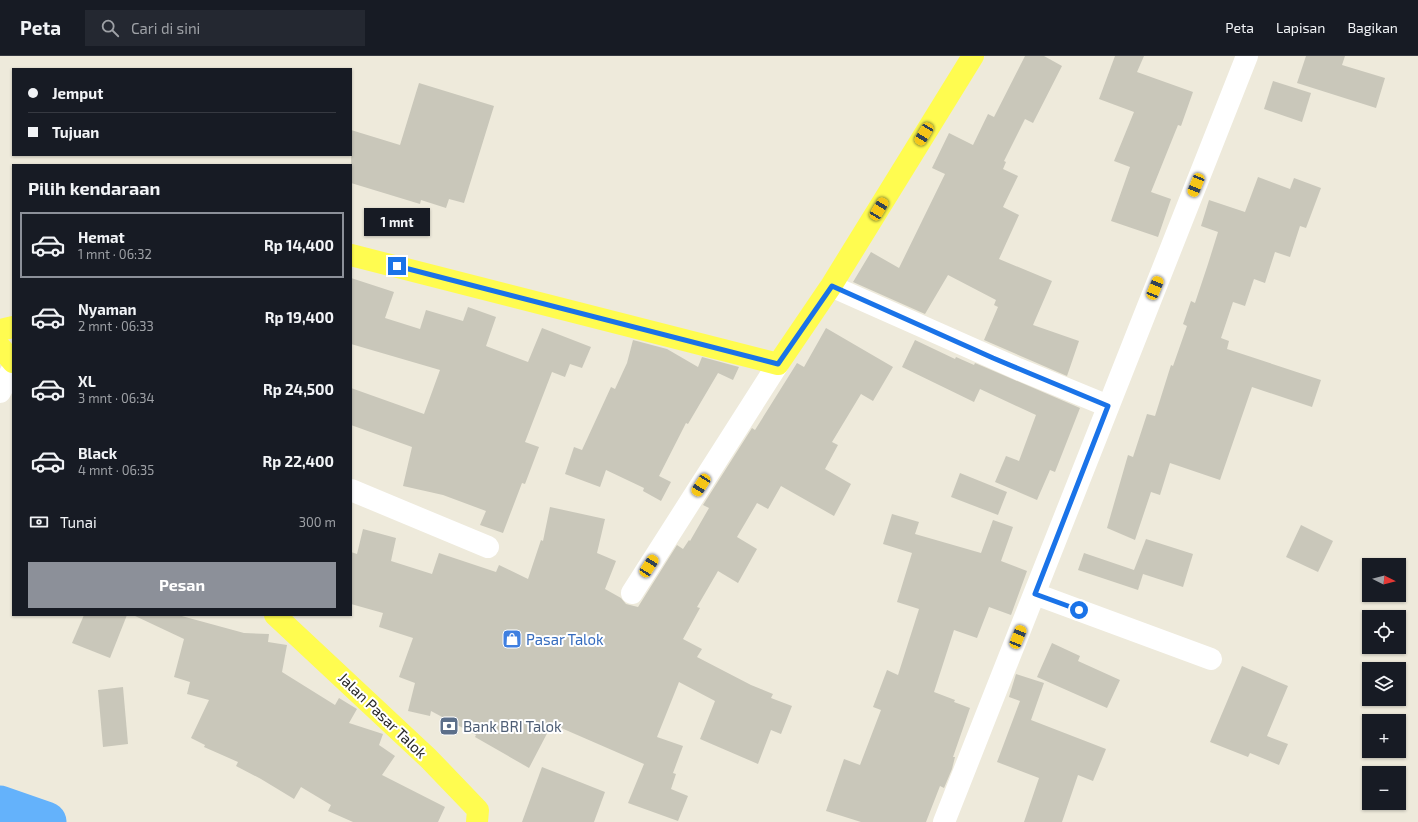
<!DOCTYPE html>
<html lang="id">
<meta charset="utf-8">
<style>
body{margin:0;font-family:"Exo 2",sans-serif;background:#242831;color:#f1f3f6;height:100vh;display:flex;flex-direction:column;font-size:15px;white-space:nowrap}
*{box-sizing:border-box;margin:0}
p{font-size:13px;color:#9ea1a6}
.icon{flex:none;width:22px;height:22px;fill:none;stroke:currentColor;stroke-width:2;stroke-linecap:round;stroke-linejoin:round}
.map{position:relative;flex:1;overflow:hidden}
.drawer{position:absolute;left:12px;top:108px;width:340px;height:452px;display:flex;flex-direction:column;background:#171b24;border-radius:0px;box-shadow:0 1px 3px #0004}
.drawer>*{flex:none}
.top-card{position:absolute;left:12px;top:12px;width:340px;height:88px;border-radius:0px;box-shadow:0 1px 3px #0004;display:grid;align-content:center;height:88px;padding:0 16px;background:#171b24}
.needle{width:26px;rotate:96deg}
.fabs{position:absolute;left:1362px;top:502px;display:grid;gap:8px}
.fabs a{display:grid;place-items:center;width:44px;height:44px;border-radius:0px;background:#171b24;box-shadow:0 1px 3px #0004;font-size:20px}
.end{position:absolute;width:18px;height:18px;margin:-9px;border:5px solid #1a73e8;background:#fff;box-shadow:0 0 0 2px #fff}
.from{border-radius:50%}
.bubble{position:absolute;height:28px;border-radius:0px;background:#171b24;box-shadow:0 1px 3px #0004;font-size:13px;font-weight:700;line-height:28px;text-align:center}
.car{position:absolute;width:12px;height:24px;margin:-12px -6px;border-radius:5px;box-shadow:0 0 3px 1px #0007;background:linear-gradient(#f5c518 24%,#345 0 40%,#f5c518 0 76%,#345 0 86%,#f5c518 0)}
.top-card b{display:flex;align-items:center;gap:14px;height:38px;font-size:15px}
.top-card b+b{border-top:1px solid #363941}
.top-card i{width:10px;height:10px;background:#f1f3f6}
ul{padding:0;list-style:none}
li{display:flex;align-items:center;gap:12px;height:66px;margin:0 8px 6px;padding:0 8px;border:2px solid transparent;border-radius:0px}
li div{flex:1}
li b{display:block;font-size:15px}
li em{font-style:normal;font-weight:700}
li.active{border-color:#8c9099}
li>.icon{width:36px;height:36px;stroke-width:1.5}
h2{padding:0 16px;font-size:18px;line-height:48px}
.pay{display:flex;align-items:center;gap:10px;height:44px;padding:0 16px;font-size:15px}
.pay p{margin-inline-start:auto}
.cta{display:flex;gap:8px;margin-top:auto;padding:8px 16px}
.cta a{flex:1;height:46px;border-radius:0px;background:#8c9099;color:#fff;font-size:16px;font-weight:700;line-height:46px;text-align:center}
header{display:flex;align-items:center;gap:24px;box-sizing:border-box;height:56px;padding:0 20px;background:#171b24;border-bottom:1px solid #363941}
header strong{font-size:19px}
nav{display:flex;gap:22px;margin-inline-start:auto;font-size:14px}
.search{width:280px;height:36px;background:#242831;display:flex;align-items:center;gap:10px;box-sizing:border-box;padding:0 14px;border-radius:0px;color:#9ea1a6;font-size:15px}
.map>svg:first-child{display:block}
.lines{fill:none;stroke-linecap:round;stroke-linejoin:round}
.river{stroke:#64b2fb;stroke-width:41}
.building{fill:#c9c7ba}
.minor{stroke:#fff;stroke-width:22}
.major{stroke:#fffc50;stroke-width:22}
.route{stroke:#1a73e8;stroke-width:5}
.labels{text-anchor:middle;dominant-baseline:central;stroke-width:4;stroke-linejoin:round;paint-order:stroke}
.shop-label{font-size:15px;fill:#366cbe;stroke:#fff;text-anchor:start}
.street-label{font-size:15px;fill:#2b2b2b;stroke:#fff}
.service-label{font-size:15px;fill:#4e5e75;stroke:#fff;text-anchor:start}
</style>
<header>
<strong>Peta</strong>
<div class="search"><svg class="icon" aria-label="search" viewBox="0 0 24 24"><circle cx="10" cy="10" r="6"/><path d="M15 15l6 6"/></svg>Cari di sini</div>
<nav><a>Peta</a><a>Lapisan</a><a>Bagikan</a></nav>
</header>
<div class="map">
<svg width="1418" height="766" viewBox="0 0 1418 766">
<rect width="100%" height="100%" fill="#eeeadb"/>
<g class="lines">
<path class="river" d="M0 750 46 766"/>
</g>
<g class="building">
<path d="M1025 0H1044L1062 10 1033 67 1025 63 1004 105 1006 106 1003 113 1018 120 1003 151 1019 159 999 203 1052 225 1033 269 1079 285 1067 320 984 284 998 251 994 249 996 244 948 219 925 258 853 226 871 196 899 212 945 118 932 112 949 77 973 89 988 58 994 61Z"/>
<path d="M1115 0H1144L1137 16 1193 36 1181 70 1178 69 1151 136 1171 143 1158 181 1111 165 1130 111 1114 105 1134 56 1099 43Z"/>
<path d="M1306 0H1345L1342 9 1385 22 1376 52 1297 27Z"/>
<path d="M1273 25 1311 37 1302 66 1264 53Z"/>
<path d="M419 27 494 50 464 147 449 143 446 152 421 144 420 148 351 127V74L400 89Z"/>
<path d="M1258 121 1290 133 1294 122 1321 132 1306 172 1300 170 1290 201 1275 196 1265 227 1254 223 1245 250 1233 246 1221 282 1229 285 1227 293 1321 324 1312 351 1252 331 1220 424 1170 407 1160 439 1151 436 1135 484 1107 472 1128 399 1133 401 1147 358 1155 360 1171 309 1173 310 1187 270 1183 268 1191 245 1195 247 1208 208 1218 176 1201 170 1209 144 1245 156Z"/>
<path d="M351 222 394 236 385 262 420 273 426 254 463 265 468 251 496 261 486 290 528 306 542 272 591 291 582 312 570 308 565 321 552 316 525 386 539 391 525 428 522 427 503 477 480 469 486 455 443 439 403 430 412 391 351 369V332L424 358 440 314 351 288Z"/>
<path d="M826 272 893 311 873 345 861 338 832 386 838 389 825 413 851 428 834 460 781 430 768 453 757 447 737 481 757 493 738 527 718 515 697 551 700 552 683 583 702 593 697 601 751 629 773 638 771 642 792 650 781 678 771 674 758 708 700 683 715 645 679 626 657 681 683 690 673 717 676 718 671 733 688 740 678 765 628 747 644 708 552 668 529 712 475 681 476 679 431 655 430 660 408 655 415 627 399 621 413 582 379 571 383 557 351 548V496L357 498 363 473 396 482 391 505 432 518 439 497 496 516 499 509 528 523 541 484 543 485 550 451 605 463 597 497 616 505 605 533 621 542 626 548 638 551 677 489 683 493 689 484 690 485 709 452 703 449 752 372 755 374 797 307 804 311Z"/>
<path d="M633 284 667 293 698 311 702 301 739 311 733 324 718 317 688 368 686 367 659 420 671 426 661 445 643 435 644 432 606 414 600 431 565 418 574 391 582 394 611 331 615 333 627 307Z"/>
<path d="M915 284 955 303 956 301 974 309 975 307 1080 352 1055 416 1050 414 1037 444 995 426 1006 400 1019 405 1036 359 980 333 974 346 902 311Z"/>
<path d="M960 417 1007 436 998 459 951 441Z"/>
<path d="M892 458 919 466 915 478 981 497 993 464 1013 471 1001 505 1027 515 1011 559 989 551 977 582 954 574 934 636 955 644 954 646 970 652 953 701H955L952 713 944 732 940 730 926 766H861L826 755 844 703 860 709 881 654 873 651 887 614 898 619 919 553 897 546 912 497 883 488Z"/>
<path d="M1301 469 1333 485 1318 516 1286 501Z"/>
<path d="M1146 483 1193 498 1183 531 1143 518 1138 534 1078 514 1084 497 1134 514Z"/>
<path d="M84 559H127L110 602 72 587Z"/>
<path d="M133 559H178L244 577 269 578 268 586 287 589 282 616 335 649 339 642 357 653 349 667 383 678 379 689 395 700 382 719 445 751 438 766H353L328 755 331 749 301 731 294 743 261 723 236 710 238 706 204 691 205 689 191 682 209 644 187 638 190 626 174 621 184 583Z"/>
<path d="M1052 587 1080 600 1078 605 1120 624 1107 652 1037 621Z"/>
<path d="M1242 610 1288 630 1267 680 1288 688 1279 709 1250 697 1248 701 1210 686Z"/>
<path d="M1016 618 1044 627 1031 664 1106 693 1093 725 1078 719 1062 766H1024L1039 722 997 706 1020 645 1009 641Z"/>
<path d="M123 631 128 688 103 691 98 634Z"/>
<path d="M542 711 605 736 594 766H522Z"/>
</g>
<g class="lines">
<g class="minor">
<path d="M831 230 1018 313 1108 350"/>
<path d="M0 336 13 312"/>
<path d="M351 434 488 491"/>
<path d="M632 537 778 308"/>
<path d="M1035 538 1211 603"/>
<path d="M944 766 1247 0"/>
</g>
<g class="major">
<path d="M351 199 778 308 831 230 973 0"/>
<path d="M0 274 13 271"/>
<path d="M0 291 13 306"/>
<path d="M275 559 428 702 478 754 477 766"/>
</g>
</g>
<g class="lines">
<path class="route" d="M397 210 778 308 832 230 993 302 1108 350 1035 538 1079 554"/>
</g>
<defs>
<g id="shop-square" transform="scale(1)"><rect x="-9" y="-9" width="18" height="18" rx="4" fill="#3f7fe0" stroke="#fff"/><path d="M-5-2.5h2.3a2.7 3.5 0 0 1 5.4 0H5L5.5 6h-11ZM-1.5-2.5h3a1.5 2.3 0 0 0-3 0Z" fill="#fff"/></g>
<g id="bank-square" transform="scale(1)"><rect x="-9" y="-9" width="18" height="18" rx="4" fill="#5c6f8a" stroke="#fff"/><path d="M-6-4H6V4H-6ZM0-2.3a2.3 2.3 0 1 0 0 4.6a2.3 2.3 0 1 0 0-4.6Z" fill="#fff"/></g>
</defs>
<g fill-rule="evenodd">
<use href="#shop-square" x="512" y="583"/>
<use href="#bank-square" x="449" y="670"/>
</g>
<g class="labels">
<g class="shop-label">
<text x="526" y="583">Pasar Talok</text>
</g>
<g class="street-label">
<text transform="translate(383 659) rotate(44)">Jalan Pasar Talok</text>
</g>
<g class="service-label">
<text x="463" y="670">Bank BRI Talok</text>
</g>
</g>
</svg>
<div class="fabs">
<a><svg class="needle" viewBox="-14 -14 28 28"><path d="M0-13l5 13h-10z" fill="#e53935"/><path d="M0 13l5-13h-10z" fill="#9ea1a6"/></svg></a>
<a><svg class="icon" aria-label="locate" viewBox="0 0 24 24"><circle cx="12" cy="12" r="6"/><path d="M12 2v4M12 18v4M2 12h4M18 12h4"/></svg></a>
<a><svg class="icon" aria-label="layers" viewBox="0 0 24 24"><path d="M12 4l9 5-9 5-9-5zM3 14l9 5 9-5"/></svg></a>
<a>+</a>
<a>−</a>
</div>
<i class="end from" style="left:1079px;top:554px"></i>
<i class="end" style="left:397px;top:210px"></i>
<div class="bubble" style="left:364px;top:152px;width:66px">1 mnt</div>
<i class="car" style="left:924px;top:78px;rotate:211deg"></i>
<i class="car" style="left:1196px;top:129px;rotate:202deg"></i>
<i class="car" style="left:879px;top:153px;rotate:31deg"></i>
<i class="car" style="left:1155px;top:232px;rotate:22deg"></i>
<i class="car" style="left:701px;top:429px;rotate:213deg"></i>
<i class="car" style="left:649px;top:510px;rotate:33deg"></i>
<i class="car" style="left:1018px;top:581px;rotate:22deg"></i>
<div class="top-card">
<b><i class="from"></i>Jemput</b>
<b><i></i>Tujuan</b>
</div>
<section class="drawer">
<h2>Pilih kendaraan</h2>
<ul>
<li class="active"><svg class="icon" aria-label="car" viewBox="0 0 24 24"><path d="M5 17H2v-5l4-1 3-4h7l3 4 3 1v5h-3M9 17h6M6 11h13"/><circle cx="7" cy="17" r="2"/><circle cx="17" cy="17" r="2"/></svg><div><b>Hemat</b><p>1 mnt · 06:32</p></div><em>Rp 14,400</em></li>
<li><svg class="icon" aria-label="car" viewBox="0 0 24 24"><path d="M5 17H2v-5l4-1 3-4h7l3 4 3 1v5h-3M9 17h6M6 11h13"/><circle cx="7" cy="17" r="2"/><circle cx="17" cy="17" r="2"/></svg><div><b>Nyaman</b><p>2 mnt · 06:33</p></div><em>Rp 19,400</em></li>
<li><svg class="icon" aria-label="car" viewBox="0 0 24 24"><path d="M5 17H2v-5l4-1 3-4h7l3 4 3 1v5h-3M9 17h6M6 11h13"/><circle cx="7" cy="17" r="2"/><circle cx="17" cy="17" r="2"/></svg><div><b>XL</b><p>3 mnt · 06:34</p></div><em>Rp 24,500</em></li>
<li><svg class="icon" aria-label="car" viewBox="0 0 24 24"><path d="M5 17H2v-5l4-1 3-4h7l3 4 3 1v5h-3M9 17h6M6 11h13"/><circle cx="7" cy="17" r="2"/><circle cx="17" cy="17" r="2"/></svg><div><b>Black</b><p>4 mnt · 06:35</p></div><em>Rp 22,400</em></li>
</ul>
<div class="pay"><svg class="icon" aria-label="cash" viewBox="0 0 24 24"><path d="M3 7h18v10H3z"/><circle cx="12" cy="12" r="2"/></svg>Tunai<p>300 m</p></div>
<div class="cta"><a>Pesan</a></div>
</section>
</div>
